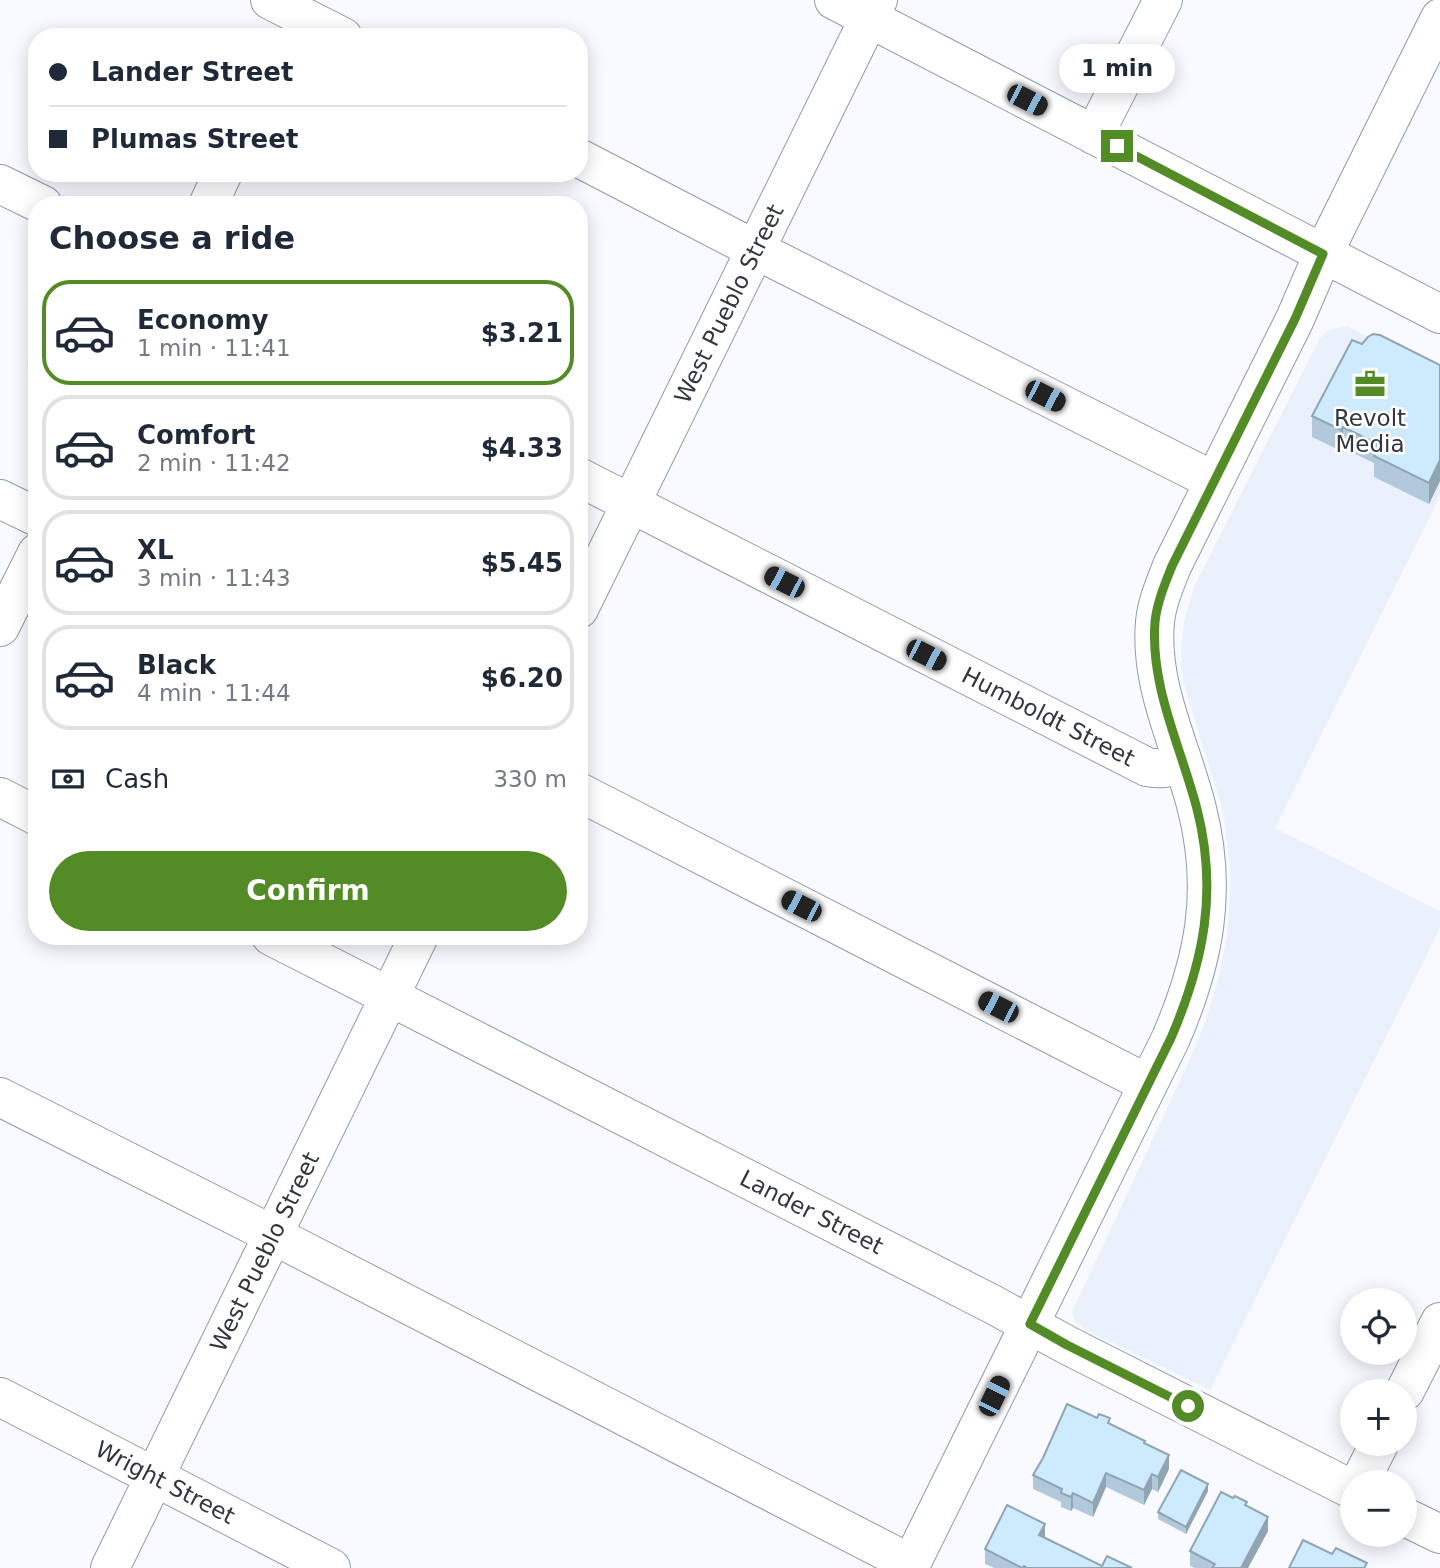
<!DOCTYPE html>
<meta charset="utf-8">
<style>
body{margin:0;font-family:"DejaVu Sans",sans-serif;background:#f2f2f3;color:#1f2937;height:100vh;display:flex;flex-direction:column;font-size:26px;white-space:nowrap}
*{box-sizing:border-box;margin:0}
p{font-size:23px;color:#747a83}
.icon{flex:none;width:38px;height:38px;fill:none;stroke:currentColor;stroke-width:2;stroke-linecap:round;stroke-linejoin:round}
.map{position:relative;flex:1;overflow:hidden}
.sheet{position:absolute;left:28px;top:196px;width:560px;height:749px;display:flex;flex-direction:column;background:#fff;border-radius:28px;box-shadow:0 4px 18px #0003}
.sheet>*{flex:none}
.banner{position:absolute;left:28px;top:28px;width:560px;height:154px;border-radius:28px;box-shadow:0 4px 18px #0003;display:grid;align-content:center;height:154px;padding:0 21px;background:#fff}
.fabs{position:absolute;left:1340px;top:1288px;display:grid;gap:14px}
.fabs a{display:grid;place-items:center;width:77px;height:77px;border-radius:50%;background:#fff;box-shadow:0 4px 18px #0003;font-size:35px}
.end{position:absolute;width:32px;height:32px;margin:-16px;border:9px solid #538b26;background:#fff;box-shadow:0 0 0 4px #fff}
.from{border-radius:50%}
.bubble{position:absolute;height:49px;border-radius:24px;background:#fff;box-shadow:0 4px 18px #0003;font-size:23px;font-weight:600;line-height:49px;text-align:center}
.car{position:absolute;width:21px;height:42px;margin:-21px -10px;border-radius:9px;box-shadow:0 0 5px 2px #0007;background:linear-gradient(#222 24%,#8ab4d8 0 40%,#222 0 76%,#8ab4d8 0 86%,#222 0)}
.banner b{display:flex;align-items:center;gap:24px;height:66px;font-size:26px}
.banner b+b{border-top:2px solid #e0e1e3}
.banner i{width:18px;height:18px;background:#1f2937}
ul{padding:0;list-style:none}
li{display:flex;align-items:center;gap:21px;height:105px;margin:0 14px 10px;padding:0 7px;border:4px solid #e0e1e3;border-radius:28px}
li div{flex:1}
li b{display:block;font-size:26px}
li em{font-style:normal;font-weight:600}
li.active{border-color:#538b26}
li>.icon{width:63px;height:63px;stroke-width:1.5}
h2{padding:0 21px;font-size:32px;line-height:84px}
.pay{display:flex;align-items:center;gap:18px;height:77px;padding:0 21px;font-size:26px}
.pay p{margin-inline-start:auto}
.primary-button{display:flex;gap:14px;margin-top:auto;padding:14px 21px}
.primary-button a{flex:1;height:80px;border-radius:42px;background:#538b26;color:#fff;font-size:28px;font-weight:600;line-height:80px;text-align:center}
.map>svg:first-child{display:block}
.built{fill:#eaf0fc}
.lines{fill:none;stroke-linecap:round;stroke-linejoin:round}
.minor-casing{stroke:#8f9aaf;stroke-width:40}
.minor{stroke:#fff;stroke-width:38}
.wall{fill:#b1c9da}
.shaded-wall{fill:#90a4b1}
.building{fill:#ceeafd;stroke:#90a4b1;stroke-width:2}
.route{stroke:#538b26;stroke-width:9}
.labels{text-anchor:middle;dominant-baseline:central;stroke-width:5;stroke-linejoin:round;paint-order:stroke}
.street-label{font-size:23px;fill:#32363f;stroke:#fff}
.poi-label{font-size:23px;fill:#32363f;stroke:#fff}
</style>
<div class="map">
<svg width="1440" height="1568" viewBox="0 0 1440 1568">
<rect width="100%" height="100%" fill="#f8faff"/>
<path class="built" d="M1347 326 1440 374V496L1275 828 1440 911V928L1210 1390 1086 1330 1075 1321 1072 1312 1187 1066 1204 1025 1218 981 1227 938 1231 878 1228 849 1223 811 1183 681 1181 649 1184 622 1194 587 1320 338 1327 331Z"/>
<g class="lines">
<g class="minor-casing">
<g id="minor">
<path d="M270 0 343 37"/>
<path d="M834 0 1440 314"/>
<path d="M1094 135 1163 0"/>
<path d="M579 158 756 250 1214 481"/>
<path d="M0 184 43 205"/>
<path d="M208 205 223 173"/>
<path id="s1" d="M579 477 1147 767C1160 770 1171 767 1183 764"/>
<path d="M0 499 37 517"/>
<path id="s2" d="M579 609 878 0"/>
<path d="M0 627 37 553"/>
<path d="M579 792 1148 1084"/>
<path d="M0 797 37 816"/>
<path id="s3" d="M271 936 992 1304 1067 1345 1353 1490"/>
<path d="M0 1097 273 1235 911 1564"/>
<path d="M1405 1391 1440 1322"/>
<path id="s4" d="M0 1397 331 1568"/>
<path d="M1360 1482 1379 1444"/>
<path d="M1405 1517 1440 1534"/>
<path id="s5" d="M110 1568 419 936"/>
<path d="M909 1568 1171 1038C1204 961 1218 892 1197 809 1182 747 1149 687 1155 622 1157 602 1165 584 1172 566L1295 319 1323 254 1440 18"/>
</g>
</g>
<use href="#minor" class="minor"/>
</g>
<g class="wall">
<path d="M1362 344 1440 365V481L1429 504 1374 477V463L1343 448 1341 451 1312 437V416Z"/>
<path d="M1110 1424 1145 1444 1169 1469 1158 1492 1152 1489 1144 1505 1106 1487 1093 1517 1073 1508 1071 1511 1061 1507V1502L1033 1489V1475Z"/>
<path d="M1208 1491 1186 1534 1158 1519V1512Z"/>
<path d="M1247 1506 1268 1531 1248 1568H1195L1190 1566V1551Z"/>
<path d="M1045 1537 1102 1566 1132 1568H994L985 1564V1549Z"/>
</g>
<g class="shaded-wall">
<path d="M1343 427V448L1341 451V430Z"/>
<path d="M1440 460V481L1429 504V483Z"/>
<path d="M1169 1455V1469L1158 1492V1477Z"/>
<path d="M1106 1473V1487L1093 1517V1503Z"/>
<path d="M1152 1474V1489L1144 1505V1490Z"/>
<path d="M1208 1484V1491L1186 1534V1527Z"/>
<path d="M1073 1493V1508L1071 1511V1497Z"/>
<path d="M1268 1517V1531L1248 1568H1241Z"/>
<path d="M1045 1524V1539L1039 1535Z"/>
</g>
<g class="building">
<path d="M1373 334 1380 335 1440 365V460L1429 483 1374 456 1380 445 1343 427 1341 430 1312 416 1352 340 1362 344 1368 337Z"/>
<path d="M1067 1404 1097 1418 1099 1414 1110 1418 1108 1423 1145 1441 1144 1443 1169 1455 1158 1477 1152 1474 1144 1490 1106 1473 1093 1503 1073 1493 1071 1497 1061 1493 1062 1489 1033 1475 1043 1458Z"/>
<path d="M1181 1470 1208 1484 1186 1527 1158 1512Z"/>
<path d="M1221 1492 1233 1498 1235 1496 1247 1502 1245 1505 1268 1517 1241 1568H1212L1215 1564 1190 1551Z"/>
<path d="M1007 1505 1045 1524 1039 1535 1102 1566 1107 1556 1132 1568H1027L1024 1566 1022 1568 985 1549Z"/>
<path d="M1303 1540 1332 1554 1336 1548 1367 1563 1364 1568H1289Z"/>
</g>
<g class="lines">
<path class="route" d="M1117 146 1323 254 1295 319 1172 566C1165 584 1157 602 1155 622 1150 687 1181 747 1197 809 1218 891 1204 961 1171 1038L1030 1324 1067 1345 1188 1406"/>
</g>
<defs>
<g id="office-bare" transform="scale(2.415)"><path d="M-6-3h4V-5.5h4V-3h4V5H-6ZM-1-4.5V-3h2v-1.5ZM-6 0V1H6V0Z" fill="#538b26" stroke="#fff" stroke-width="2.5" paint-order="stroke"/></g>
</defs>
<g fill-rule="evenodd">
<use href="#office-bare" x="1370" y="384"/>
</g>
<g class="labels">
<g class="street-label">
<text stroke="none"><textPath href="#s2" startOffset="340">West Pueblo Street</textPath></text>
<text stroke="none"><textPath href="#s1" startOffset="527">Humboldt Street</textPath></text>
<text stroke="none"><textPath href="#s3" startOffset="607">Lander Street</textPath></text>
<text stroke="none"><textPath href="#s5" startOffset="352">West Pueblo Street</textPath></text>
<text stroke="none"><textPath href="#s4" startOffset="186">Wright Street</textPath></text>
</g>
<g class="poi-label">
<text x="1370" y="418">Revolt<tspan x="1370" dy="26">Media</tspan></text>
</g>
</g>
</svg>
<div class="fabs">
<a><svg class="icon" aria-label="locate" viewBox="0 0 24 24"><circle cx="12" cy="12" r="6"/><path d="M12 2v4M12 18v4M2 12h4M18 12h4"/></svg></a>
<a>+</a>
<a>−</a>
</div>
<i class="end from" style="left:1188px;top:1406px"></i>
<i class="end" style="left:1117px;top:146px"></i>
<div class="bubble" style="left:1059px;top:44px;width:116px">1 min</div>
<i class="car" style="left:1027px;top:100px;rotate:117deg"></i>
<i class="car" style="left:1045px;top:396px;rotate:117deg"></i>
<i class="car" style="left:784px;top:582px;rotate:297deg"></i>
<i class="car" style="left:926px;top:655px;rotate:117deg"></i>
<i class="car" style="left:801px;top:906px;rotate:297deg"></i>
<i class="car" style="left:998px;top:1007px;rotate:297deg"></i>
<i class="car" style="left:994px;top:1396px;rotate:26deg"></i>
<div class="banner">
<b><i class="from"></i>Lander Street</b>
<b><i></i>Plumas Street</b>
</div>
<section class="sheet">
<h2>Choose a ride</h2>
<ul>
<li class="active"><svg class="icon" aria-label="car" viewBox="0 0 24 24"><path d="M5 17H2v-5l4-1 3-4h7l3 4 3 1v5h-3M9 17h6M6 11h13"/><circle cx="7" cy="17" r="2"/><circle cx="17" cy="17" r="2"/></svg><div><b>Economy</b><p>1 min · 11:41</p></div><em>$3.21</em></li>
<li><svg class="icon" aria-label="car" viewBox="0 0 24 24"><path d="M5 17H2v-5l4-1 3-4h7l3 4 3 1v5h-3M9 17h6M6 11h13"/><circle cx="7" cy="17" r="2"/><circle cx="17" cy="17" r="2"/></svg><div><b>Comfort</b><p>2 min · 11:42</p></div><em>$4.33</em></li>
<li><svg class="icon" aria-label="car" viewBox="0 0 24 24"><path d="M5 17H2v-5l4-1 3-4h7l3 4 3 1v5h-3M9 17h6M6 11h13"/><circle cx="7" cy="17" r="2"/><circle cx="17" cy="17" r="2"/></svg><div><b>XL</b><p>3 min · 11:43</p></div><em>$5.45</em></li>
<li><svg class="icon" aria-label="car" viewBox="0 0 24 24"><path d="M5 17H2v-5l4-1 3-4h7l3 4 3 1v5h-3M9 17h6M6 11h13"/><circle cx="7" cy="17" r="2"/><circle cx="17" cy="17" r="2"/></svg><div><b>Black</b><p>4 min · 11:44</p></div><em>$6.20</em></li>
</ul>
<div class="pay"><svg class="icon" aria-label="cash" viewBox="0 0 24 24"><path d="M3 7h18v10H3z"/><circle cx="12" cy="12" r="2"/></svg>Cash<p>330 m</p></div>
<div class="primary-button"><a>Confirm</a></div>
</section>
</div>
